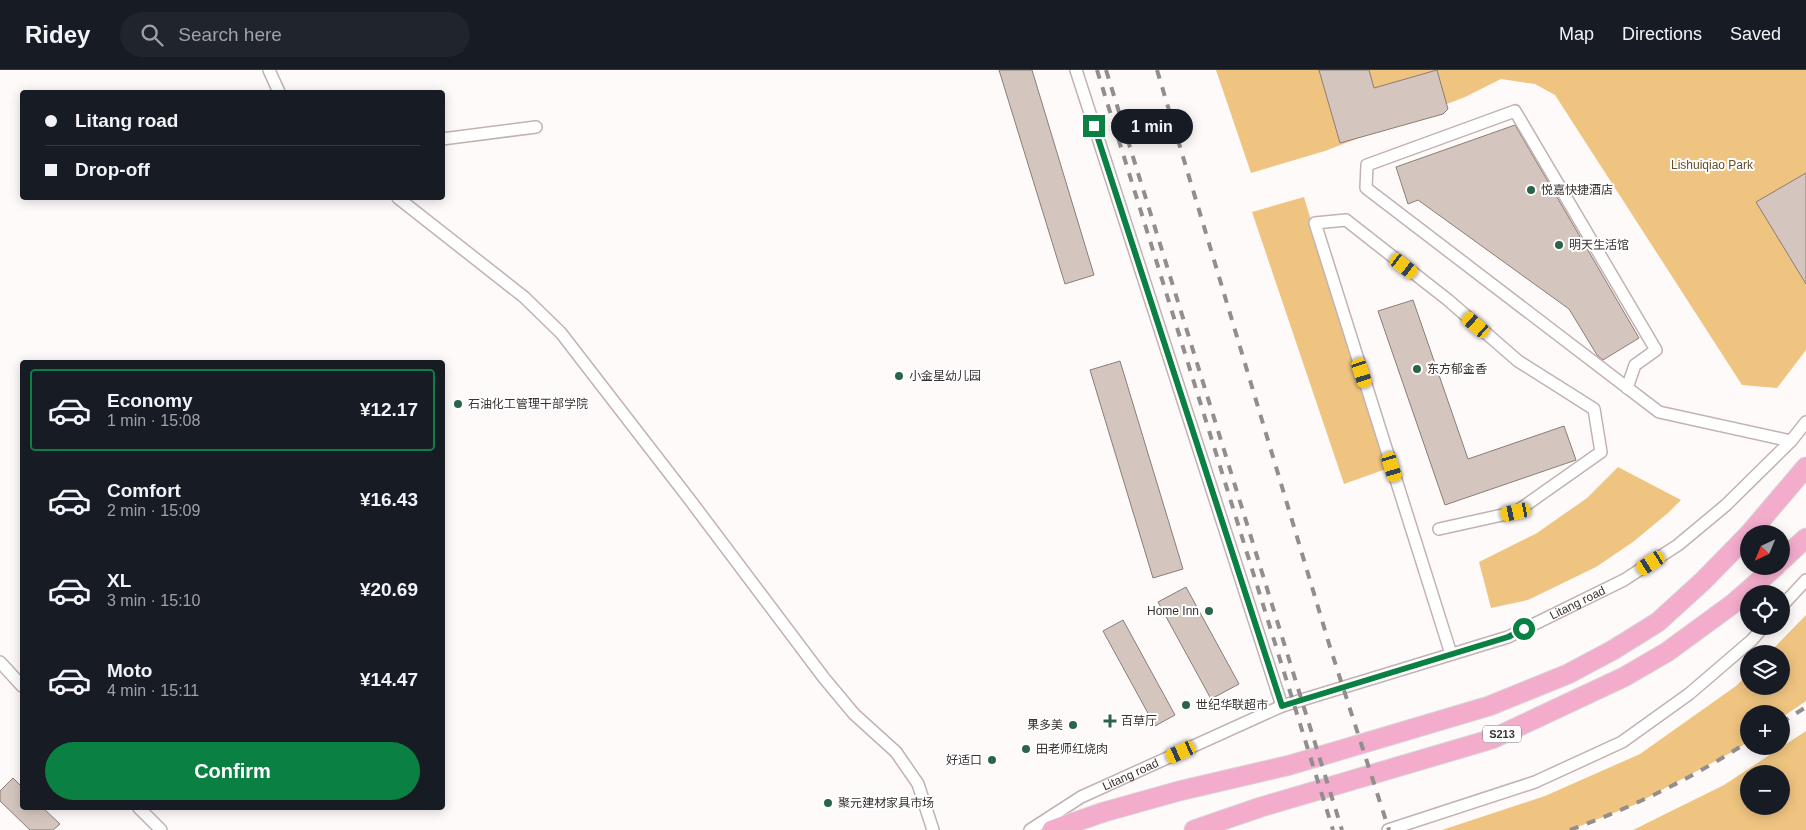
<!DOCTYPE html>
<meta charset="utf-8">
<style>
body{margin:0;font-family:Helvetica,"Noto Sans SC",sans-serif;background:#20242c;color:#f1f3f6;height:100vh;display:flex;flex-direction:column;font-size:19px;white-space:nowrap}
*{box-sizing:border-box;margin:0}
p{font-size:16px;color:#9ea1a6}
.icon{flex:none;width:28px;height:28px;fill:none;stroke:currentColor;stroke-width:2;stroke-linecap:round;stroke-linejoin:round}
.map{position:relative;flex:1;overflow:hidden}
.drawer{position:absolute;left:20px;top:290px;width:425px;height:450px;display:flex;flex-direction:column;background:#171b24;border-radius:5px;box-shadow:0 2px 12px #0003}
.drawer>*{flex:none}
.banner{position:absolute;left:20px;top:20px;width:425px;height:110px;border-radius:5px;box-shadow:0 2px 12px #0003;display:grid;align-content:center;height:110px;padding:0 25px;background:#171b24}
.needle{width:32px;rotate:224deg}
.controls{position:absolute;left:1740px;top:455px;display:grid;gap:10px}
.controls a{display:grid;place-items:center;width:50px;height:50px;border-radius:50%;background:#171b24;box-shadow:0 2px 12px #0003;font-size:25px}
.end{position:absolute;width:22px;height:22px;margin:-11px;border:6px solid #0b8043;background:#fff;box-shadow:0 0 0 2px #fff}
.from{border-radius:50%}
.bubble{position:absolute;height:35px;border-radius:18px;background:#171b24;box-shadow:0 2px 12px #0003;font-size:16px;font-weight:700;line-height:35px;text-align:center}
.car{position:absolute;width:15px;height:30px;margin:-15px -8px;border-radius:6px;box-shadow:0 0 4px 1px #0007;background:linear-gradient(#f5c518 24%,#345 0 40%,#f5c518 0 76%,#345 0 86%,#f5c518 0)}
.banner b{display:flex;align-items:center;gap:18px;height:48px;font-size:19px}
.banner b+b{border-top:1px solid #363941}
.banner i{width:12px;height:12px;background:#f1f3f6}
ul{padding:9px 0 0;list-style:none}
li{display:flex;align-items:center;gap:15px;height:82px;margin:0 10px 8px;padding:0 15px;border:2px solid transparent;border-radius:5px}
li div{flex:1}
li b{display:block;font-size:19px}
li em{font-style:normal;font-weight:700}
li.selected{border-color:#0b8043}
li>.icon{width:45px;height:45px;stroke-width:1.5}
.primary-button{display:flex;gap:10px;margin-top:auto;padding:10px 25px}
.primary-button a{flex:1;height:58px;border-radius:30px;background:#0b8043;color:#fff;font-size:20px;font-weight:700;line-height:58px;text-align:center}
header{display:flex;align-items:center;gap:30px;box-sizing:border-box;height:70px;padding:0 25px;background:#171b24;border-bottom:1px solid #363941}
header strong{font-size:24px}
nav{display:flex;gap:28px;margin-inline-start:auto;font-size:18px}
.search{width:350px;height:45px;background:#20242c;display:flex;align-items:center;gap:12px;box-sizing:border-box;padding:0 18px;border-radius:28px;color:#9ea1a6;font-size:19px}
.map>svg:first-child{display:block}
.green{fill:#efc480;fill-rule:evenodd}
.building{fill:#d4c6bf;stroke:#8a7d76}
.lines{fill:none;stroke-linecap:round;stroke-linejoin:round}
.street-casing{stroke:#c2b2b1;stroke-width:14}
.primary-casing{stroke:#d7d6d6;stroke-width:21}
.street{stroke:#fff;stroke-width:11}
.primary{stroke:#f4accd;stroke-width:19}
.rail{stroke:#938e8e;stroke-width:4;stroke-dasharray:9 9;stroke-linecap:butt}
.route{stroke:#0b8043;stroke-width:6}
.poi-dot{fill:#2c644b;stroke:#fff;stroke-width:2}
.labels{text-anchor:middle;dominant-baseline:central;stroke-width:4;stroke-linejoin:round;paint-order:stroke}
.shield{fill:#fff;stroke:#747070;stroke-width:1}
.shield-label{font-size:11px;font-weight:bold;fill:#393232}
.park-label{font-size:12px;fill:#664e28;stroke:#fff}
.poi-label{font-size:12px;fill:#393232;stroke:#fff;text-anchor:start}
.street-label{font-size:12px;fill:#393232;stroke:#fff}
</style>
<header>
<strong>Ridey</strong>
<div class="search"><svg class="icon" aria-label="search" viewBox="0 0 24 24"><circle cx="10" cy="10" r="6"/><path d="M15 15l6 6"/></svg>Search here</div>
<nav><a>Map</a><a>Directions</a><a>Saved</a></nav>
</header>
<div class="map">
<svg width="1806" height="760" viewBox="0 0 1806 760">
<rect width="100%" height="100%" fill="#fefafa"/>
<g class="green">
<path d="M1216 0H1806V280L1777 318 1742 315 1555 25 1535 14 1501 9 1465 27 1325 81 1251 103Z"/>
<path d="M1304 127 1386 399 1344 414 1252 142Z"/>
<path d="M1618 397 1681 430 1668 443 1633 472 1596 497 1528 530 1491 538 1479 492 1537 463 1587 428Z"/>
<path d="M1806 545V631L1781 648V644H1749V671L1734 681 1634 735 1570 760H1442L1545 726 1640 684 1736 616 1749 603V616H1781V584H1768Z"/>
<path d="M1806 661V760H1633L1724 715ZM1749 704H1781V736H1749Z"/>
</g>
<g class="building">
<path d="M999 0H1032L1094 205 1065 214Z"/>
<path d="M1319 0H1369L1374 18 1437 0 1448 39 1443 44 1340 73Z"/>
<path d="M1515 55 1639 268 1603 290 1597 285 1569 239 1418 130 1408 134 1396 97Z"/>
<path d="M1806 103V214L1756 132Z"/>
<path d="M1413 230 1468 389 1564 356 1576 390 1445 435 1378 241Z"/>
<path d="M1120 291 1183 499 1153 508 1090 300Z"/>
<path d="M1186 517 1239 614 1211 629 1158 532Z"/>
<path d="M1123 550 1175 645 1155 656 1103 561Z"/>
<path d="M13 708 22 717V738H43L60 754 53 760H30L0 731V721Z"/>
</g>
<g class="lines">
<g class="street-casing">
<g id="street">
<path d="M269 0 279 22"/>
<path d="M1076 0 1282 636"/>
<path d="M442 69 536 57"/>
<path d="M398 128 524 227 561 263 690 430 824 608 854 644 896 682 918 714 933 760"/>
<path d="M1627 318 1635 295 1656 280 1515 41 1367 95 1366 118 1659 342 1791 371"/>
<path d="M1439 459 1516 442 1601 382 1594 339 1518 291 1448 230 1346 150 1315 153 1451 584"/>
<path d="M1781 537 1806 510"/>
<path d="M0 592 22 616"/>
<path d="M139 738 161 760"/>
<path id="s1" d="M1030 760 1081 727 1282 636 1508 567 1624 510 1678 475 1726 435 1791 371 1806 352"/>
<path d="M1388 760 1535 712 1622 672 1689 624 1752 570 1764 556"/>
</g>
</g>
<g class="primary-casing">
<g id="primary">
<path d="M1749 464 1806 397"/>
<path d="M1781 491 1806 468"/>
<path d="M1052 760 1104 742 1179 721 1290 695 1489 636 1568 604 1613 580 1658 552 1703 511 1749 464"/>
<path d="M1194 760 1261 737 1492 669 1624 607 1667 582 1734 533 1776 496"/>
</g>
</g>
<use href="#street" class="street"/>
<use href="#primary" class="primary"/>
<g class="rail">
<path d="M1097 0 1333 760"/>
<path d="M1106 0 1342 760"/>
<path d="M1157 0 1330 577 1389 760"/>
<path d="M1781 653 1806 637"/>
<path d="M1570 760C1633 737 1693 708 1749 671"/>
</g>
</g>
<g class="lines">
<path class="route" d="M1094 56 1282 636 1508 567 1524 559"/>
</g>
<g class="poi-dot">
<circle cx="1531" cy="120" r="5"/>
<circle cx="1559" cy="175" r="5"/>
<circle cx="1417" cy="299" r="5"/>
<circle cx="899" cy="306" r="5"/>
<circle cx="458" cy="334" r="5"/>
<circle cx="1209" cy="541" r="5"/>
<circle cx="1186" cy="635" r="5"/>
<path d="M1107.5 643.5h5v5h5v5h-5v5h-5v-5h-5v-5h5z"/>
<circle cx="1073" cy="655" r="5"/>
<circle cx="1026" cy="679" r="5"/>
<circle cx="992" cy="690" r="5"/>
<circle cx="828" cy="733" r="5"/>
</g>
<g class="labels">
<rect class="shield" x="1483" y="655.5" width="38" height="17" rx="4"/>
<g class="shield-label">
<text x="1502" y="664">S213</text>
</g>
<g class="park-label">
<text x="1712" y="95">Lishuiqiao Park</text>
</g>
<g class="poi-label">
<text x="1541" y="120">悦嘉快捷酒店</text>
<text x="1569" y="175">明天生活馆</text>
<text x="1427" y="299">东方郁金香</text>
<text x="909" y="306">小金星幼儿园</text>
<text x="468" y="334">石油化工管理干部学院</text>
<text x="1199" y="541" text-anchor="end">Home Inn</text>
<text x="1196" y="635">世纪华联超市</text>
<text x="1121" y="651">百草厅</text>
<text x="1063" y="655" text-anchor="end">果多美</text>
<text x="1036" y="679">田老师红烧肉</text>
<text x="982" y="690" text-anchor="end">好适口</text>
<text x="838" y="733">聚元建材家具市场</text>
</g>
<g class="street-label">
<text stroke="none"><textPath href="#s1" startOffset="595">Litang road</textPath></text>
<text stroke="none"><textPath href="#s1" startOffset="115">Litang road</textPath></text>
</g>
</g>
</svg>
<div class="controls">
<a><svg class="needle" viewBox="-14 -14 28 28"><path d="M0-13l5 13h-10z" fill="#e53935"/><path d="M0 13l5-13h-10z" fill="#9ea1a6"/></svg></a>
<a><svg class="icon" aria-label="locate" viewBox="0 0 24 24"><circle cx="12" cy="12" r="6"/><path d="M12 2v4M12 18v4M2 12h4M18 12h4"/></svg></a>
<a><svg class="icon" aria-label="layers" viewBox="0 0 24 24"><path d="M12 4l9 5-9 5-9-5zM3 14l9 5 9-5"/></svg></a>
<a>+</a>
<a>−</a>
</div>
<i class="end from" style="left:1524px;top:559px"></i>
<i class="end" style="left:1094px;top:56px"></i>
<div class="bubble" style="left:1111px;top:39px;width:82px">1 min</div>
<i class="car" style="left:1404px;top:196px;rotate:128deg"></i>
<i class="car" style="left:1476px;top:255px;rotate:311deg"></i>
<i class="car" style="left:1362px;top:303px;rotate:162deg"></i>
<i class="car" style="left:1392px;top:397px;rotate:163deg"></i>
<i class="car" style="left:1516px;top:442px;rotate:258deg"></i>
<i class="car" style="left:1651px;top:493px;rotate:237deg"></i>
<i class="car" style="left:1181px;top:682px;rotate:246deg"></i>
<div class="banner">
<b><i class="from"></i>Litang road</b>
<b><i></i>Drop-off</b>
</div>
<section class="drawer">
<ul>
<li class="selected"><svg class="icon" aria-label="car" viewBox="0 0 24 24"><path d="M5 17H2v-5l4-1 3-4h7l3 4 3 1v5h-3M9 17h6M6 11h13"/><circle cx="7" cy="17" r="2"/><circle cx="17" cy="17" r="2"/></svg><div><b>Economy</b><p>1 min · 15:08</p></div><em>¥12.17</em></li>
<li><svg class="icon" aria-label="car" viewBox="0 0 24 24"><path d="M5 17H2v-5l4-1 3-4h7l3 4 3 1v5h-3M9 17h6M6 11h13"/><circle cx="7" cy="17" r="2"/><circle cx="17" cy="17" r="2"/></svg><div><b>Comfort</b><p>2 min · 15:09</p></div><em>¥16.43</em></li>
<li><svg class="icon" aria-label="car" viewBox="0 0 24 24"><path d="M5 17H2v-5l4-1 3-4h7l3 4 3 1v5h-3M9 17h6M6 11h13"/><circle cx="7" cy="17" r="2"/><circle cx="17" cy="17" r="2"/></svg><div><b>XL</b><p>3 min · 15:10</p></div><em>¥20.69</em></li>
<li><svg class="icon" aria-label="car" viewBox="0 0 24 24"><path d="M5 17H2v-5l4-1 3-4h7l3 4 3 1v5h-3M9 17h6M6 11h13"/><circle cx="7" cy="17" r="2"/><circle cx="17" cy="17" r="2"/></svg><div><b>Moto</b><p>4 min · 15:11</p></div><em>¥14.47</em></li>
</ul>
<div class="primary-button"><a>Confirm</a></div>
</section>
</div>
